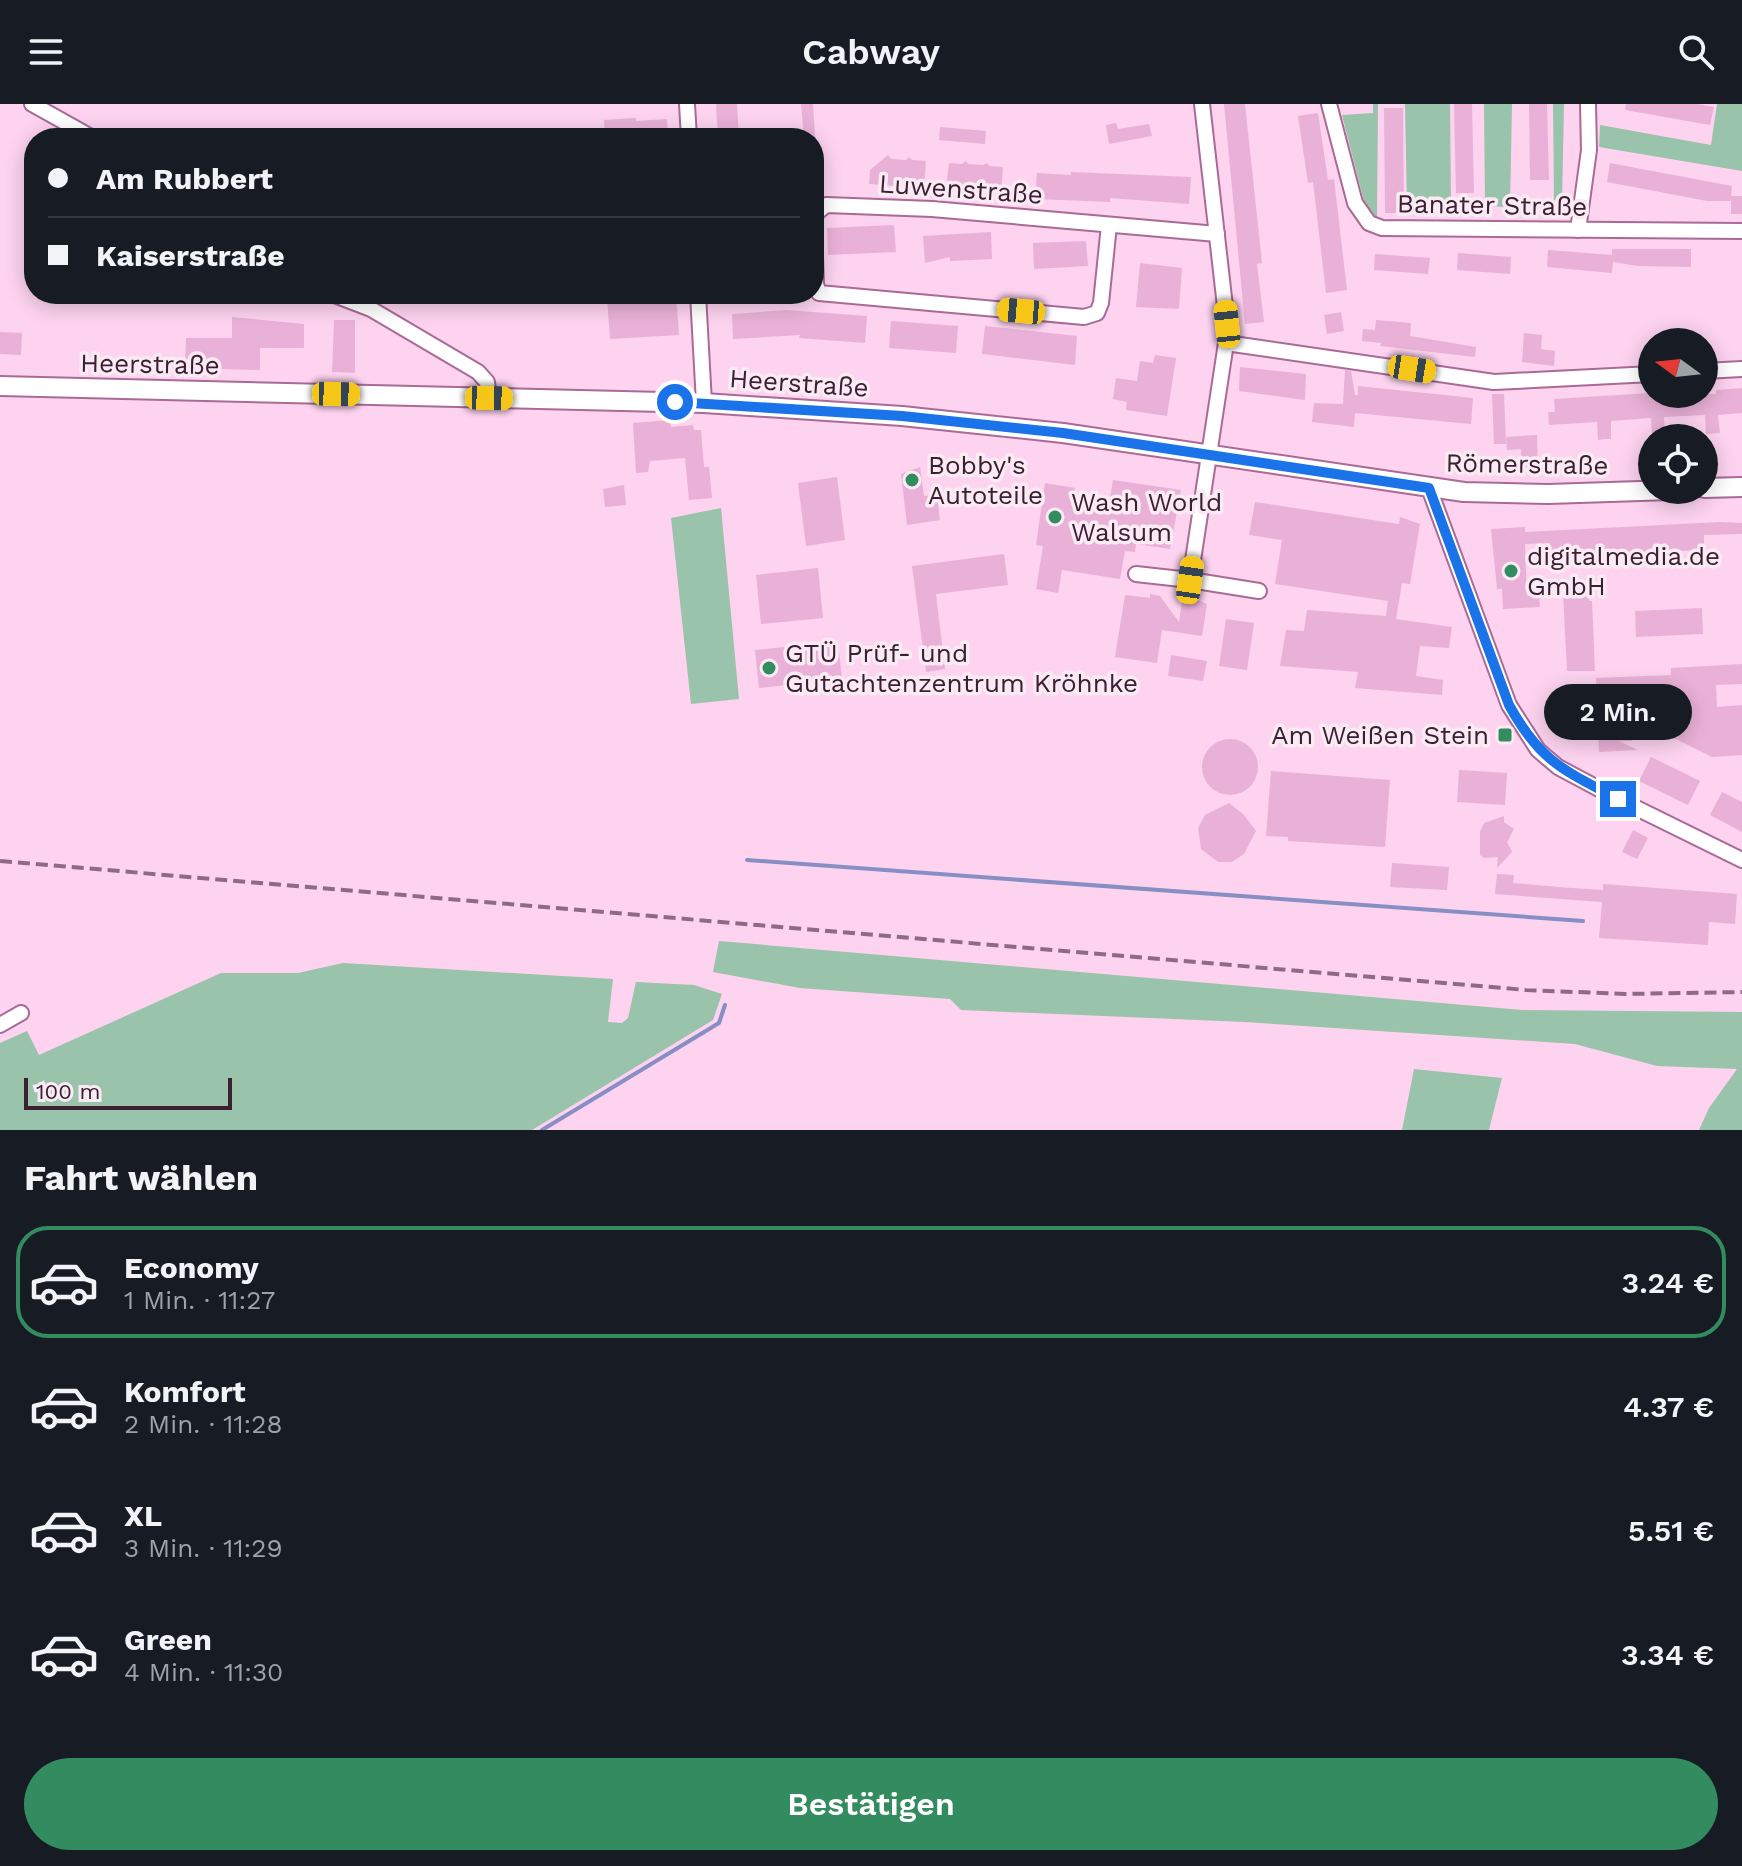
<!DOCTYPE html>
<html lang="de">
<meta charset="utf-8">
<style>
body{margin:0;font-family:"Work Sans",sans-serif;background:#20242c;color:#f1f3f6;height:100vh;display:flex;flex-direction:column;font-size:30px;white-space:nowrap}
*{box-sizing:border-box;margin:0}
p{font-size:26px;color:#9ea1a6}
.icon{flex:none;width:44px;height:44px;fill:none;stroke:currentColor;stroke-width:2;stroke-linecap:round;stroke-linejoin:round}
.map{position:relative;height:1026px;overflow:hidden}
.drawer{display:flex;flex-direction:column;background:#171b24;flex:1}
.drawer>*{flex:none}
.hud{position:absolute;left:24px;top:24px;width:800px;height:176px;border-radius:32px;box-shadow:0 4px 20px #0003;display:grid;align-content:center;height:176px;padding:0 24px;background:#171b24}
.needle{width:52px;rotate:285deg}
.buttons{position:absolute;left:1638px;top:224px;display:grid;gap:16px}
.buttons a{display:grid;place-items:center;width:80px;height:80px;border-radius:50%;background:#171b24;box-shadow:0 4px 20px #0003;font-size:40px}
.scale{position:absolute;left:24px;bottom:20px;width:208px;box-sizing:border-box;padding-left:8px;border:4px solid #3a2032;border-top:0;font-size:22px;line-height:28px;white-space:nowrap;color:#3a2032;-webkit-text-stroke:6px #f9eaf3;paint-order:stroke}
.end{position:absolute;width:36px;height:36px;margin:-18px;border:10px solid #1a73e8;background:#fff;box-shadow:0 0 0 4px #fff}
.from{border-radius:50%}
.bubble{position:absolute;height:56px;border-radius:28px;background:#171b24;box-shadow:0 4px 20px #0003;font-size:26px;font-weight:600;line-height:56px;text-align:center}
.car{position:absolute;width:24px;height:48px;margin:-24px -12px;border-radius:10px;box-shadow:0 0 6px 2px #0007;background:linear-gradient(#f5c518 24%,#345 0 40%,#f5c518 0 76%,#345 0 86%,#f5c518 0)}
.hud b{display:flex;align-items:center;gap:28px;height:76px;font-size:30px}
.hud b+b{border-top:2px solid #363941}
.hud i{width:20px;height:20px;background:#f1f3f6}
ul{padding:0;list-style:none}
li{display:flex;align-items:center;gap:24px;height:112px;margin:0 16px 12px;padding:0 8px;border:4px solid transparent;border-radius:32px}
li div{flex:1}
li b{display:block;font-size:30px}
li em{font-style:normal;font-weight:600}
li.selected{border-color:#338c60}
li>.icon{width:72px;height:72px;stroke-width:1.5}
h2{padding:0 24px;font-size:36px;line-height:96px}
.cta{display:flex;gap:16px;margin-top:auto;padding:16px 24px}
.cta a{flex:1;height:92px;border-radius:48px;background:#338c60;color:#fff;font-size:32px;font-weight:600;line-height:92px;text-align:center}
header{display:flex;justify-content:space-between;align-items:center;height:104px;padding:0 24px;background:#171b24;font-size:36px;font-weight:600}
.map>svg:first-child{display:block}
.green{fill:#99c3aa}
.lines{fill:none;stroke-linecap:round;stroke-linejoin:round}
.stream{stroke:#878ec4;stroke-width:4}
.building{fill:#e9b1d7}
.minor-casing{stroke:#a96a96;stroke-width:18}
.secondary-casing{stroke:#a96a96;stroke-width:22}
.minor{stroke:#fff;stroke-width:14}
.secondary{stroke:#fff;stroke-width:18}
.rail{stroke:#8d6c83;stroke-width:4;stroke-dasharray:12 6;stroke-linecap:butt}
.route{stroke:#1a73e8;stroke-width:10}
.poi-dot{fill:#338c60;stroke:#f9eaf3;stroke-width:3}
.labels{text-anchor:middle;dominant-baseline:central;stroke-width:7;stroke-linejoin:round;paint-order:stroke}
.street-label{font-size:26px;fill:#3a2032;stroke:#f9eaf3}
.poi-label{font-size:26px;fill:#3a2032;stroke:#f9eaf3;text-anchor:start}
</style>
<header><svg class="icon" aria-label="menu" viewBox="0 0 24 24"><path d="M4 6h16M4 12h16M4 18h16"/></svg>Cabway<svg class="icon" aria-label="search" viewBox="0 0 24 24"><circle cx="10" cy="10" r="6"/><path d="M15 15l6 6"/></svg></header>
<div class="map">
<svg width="1742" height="1026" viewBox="0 0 1742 1026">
<rect width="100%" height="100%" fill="#fdd3ef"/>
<g class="green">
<path d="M1373 0H1378L1377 114 1365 101 1342 11 1373 9Z"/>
<path d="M1405 0H1450L1451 103 1407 102Z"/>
<path d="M1484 0H1512L1510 103 1485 102Z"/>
<path d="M1553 0H1564L1562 99 1554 98Z"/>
<path d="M1717 0H1742V67L1599 43 1600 21 1711 41Z"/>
<path d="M721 404 739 595 691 600 671 414Z"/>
<path d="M719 837 1522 906 1742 908V1026H1699L1709 1004 1737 965 1657 962 1575 940 1245 918 961 906 950 895 800 884 713 868Z"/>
<path d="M343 859 613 875 608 918 622 919 628 914 636 878 694 881 722 890 713 916 532 1026H0V939L27 927 39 951 221 869H298Z"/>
<path d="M1414 965 1502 974 1489 1026H1402Z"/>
</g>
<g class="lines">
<g class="stream">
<path d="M747 756 1583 817"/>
<path d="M542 1026 719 919 725 901"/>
</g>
</g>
<g class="building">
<path d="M716 0H737L739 34H718Z"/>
<path d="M801 0H813L815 34H804Z"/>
<path d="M1224 0H1245L1262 159 1257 160 1264 218 1245 220Z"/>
<path d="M1454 0H1472L1474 89H1456Z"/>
<path d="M1529 0H1547L1549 76H1530Z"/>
<path d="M1626 0H1697L1714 3 1710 21 1625 6Z"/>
<path d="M1384 4H1403L1404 109H1385Z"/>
<path d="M1318 9 1328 76 1334 75 1347 186 1326 189 1313 78 1308 79 1298 12Z"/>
<path d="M636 14V17L667 15 668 34H605L604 16Z"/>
<path d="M1116 19 1118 25 1149 20 1152 32 1109 40 1106 21Z"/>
<path d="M940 23 986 27 985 40 939 36Z"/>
<path d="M888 51 891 55 906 56 909 53 912 56 926 57 924 84 869 80 870 66Z"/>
<path d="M966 57 968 60 983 61 987 59 989 62 1003 63 1001 89 946 85 949 59 962 60Z"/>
<path d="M1610 59 1732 82 1731 92H1742V110H1731V97H1707L1607 78Z"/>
<path d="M1071 68 1191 73 1189 100 1110 94V98L1035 95 1037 69 1071 71Z"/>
<path d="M894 121 896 148 828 151 827 124Z"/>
<path d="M991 128 992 155 950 157V153L925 159 923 132Z"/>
<path d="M1086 137 1088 162 1034 165 1033 139Z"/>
<path d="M1612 145H1691V163L1638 162 1613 158 1612 169 1547 163 1548 146 1612 151Z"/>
<path d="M1458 149 1511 153 1510 170 1457 166Z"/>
<path d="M1375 150 1430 154 1428 170 1374 166Z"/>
<path d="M1140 159 1182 164 1179 205 1136 203Z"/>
<path d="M676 190 679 231 610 235 607 194Z"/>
<path d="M786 206 867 212 865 239 799 234 800 231 733 235 732 210Z"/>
<path d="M1341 208 1344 227 1327 230 1324 211Z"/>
<path d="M232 213 304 220V244H260V266L185 264 186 234H232Z"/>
<path d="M334 216H355V269L332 268Z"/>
<path d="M1376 216 1411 219 1410 232 1476 243 1475 253 1380 242 1381 239 1362 237 1363 225 1375 226Z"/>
<path d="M891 217 958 222 956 249 889 244Z"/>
<path d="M985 222 1077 232 1075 261 982 250Z"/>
<path d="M0 228 22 229 21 251 0 250Z"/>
<path d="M1524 229 1542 231 1541 245 1555 247 1554 262 1522 258Z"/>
<path d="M1155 251 1176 254 1167 312 1126 306 1127 298 1113 295 1116 274 1137 277 1140 257 1153 259Z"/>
<path d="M1240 263 1306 270 1305 296 1239 287Z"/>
<path d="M1345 266 1351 267 1355 291H1358V282L1473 294 1471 320 1355 309 1354 323 1312 318 1314 299 1343 300Z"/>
<path d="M1742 284V309L1718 311 1720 329 1706 330 1705 311 1664 313 1665 331 1652 332 1651 314 1611 317V335H1605L1598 336 1597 318 1549 321 1548 308H1555L1554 295 1649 289 1716 290V286Z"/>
<path d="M1492 290H1504L1506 340H1494Z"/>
<path d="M670 316 671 323 693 321 694 326H701L704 363H709L712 394 689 396 685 354 650 357 648 368 636 369 633 319Z"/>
<path d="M1537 331 1538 368 1522 369 1521 345 1507 346 1506 333Z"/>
<path d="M920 363 924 392 937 391 940 416 907 421 901 370Z"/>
<path d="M837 373 845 436 806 442 798 379Z"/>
<path d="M1113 376 1181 386 1170 445 1136 440 1135 448 1125 447 1120 475 1062 466 1058 489 1036 485 1043 442 1036 441 1045 379 1075 384 1073 395 1109 400Z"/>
<path d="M624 381 626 401 605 403 603 385Z"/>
<path d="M1255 398 1399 420 1400 413 1420 420 1410 480 1402 479 1396 515 1452 523 1449 544 1420 542 1416 572 1443 576 1442 591 1355 584 1358 568 1280 562 1286 526 1304 527 1307 506 1386 512 1388 497 1275 480 1282 436 1249 431Z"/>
<path d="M1720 418 1742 419V430L1704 431V446L1609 450V446L1593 451 1551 452 1550 439 1525 440 1527 492 1539 491 1540 503 1503 505 1502 485H1497L1491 425 1525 423V428Z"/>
<path d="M1004 450 1008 481 936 490 945 565 926 568 912 462Z"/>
<path d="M818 464 823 514 761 520 756 471Z"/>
<path d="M1588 488 1589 497H1592L1595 567H1567L1563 489Z"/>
<path d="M1150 490 1160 492 1179 518 1182 497 1193 494 1207 500 1202 532 1162 526 1157 559 1115 553 1125 491 1150 494Z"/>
<path d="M1702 504 1703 530 1636 533 1635 507Z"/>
<path d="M1226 515 1254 519 1247 566 1219 562Z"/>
<path d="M838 538 842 575 759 584 755 546Z"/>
<path d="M1171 551 1207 557 1203 577 1168 572Z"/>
<path d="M1742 560V580L1716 581 1717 603 1742 601V651L1712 653 1676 635 1659 636V622H1639L1632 637H1619L1638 646 1599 648 1596 574 1671 571V564Z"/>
<circle cx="1230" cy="663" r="28"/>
<path d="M1651 653 1700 677 1688 701 1639 677Z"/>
<path d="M1459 666 1507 669 1505 701 1457 698Z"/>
<path d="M1271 667 1390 676 1385 743 1288 737V733L1266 732Z"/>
<path d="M1722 688 1742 698V728L1710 711Z"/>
<path d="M1229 699 1244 711 1256 727 1244 750 1232 758H1218L1201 745 1198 724 1205 711Z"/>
<path d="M1504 712V718L1514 725 1507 738 1512 748 1497 764 1498 753 1484 754 1480 751V728L1484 719Z"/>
<path d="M1633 726 1648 734 1637 755 1622 748Z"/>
<path d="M1392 759 1449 763 1447 786 1390 783Z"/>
<path d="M1497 770 1514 771 1513 779 1572 784 1603 786V780L1737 790 1735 820 1709 818 1708 841 1599 834 1602 798 1495 790Z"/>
</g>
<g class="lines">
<g class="minor-casing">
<g id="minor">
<path d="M32 0 93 34"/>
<path d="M687 0 689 34"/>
<path d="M1329 0 1355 99 1369 119 1382 124 1742 127"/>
<path d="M814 111 826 101 932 105 1217 130"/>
<path d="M814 125 816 180 819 189 1084 213 1097 209 1101 199 1109 121"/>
<path d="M1578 126 1589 46 1588 0"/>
<path d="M332 190 371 205 478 268 487 278 489 294"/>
<path d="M698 190 704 299"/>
<path d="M1226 239 1494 278 1652 270"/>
<path d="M1704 267 1742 265"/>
<path d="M1429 384 1509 601 1538 646 1558 663 1618 695 1742 756"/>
<path d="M1136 470 1190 476 1226 239 1227 220 1202 0"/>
<path d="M1190 476 1259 487"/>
<path d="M0 921 21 909"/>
</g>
</g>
<g class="secondary-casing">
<g id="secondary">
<path d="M0 282 704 299 902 312 1063 329 1464 388 1548 390 1671 386"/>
<path d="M1704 384 1742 383"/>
</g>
</g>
<use href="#minor" class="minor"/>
<use href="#secondary" class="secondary"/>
<path class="rail" d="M0 757 1526 886 1625 890 1742 888"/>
</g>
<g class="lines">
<path class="route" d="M675 298 902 312 1063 329 1429 384 1509 601C1540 657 1563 666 1618 695"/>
</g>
<g class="poi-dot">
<circle cx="912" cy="376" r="8"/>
<circle cx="1055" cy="413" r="8"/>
<circle cx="1511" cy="467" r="8"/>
<circle cx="769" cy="564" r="8"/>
<rect x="1497" y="623" width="16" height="16" rx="4"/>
</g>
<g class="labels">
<g class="street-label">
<text transform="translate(961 85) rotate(4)">Luwenstraße</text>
<text transform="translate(1492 101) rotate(1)">Banater Straße</text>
<text transform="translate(150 260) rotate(1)">Heerstraße</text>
<text transform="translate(799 279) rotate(4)">Heerstraße</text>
<text transform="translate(1527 360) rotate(1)">Römerstraße</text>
</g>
<g class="poi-label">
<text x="928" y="361">Bobby's<tspan x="928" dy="30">Autoteile</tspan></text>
<text x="1071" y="398">Wash World<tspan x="1071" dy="30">Walsum</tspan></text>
<text x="1527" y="452">digitalmedia.de<tspan x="1527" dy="30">GmbH</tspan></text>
<text x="785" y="549">GTÜ Prüf- und<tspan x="785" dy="30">Gutachtenzentrum Kröhnke</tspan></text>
<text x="1489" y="631" text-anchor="end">Am Weißen Stein</text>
</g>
</g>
</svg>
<div class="buttons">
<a><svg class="needle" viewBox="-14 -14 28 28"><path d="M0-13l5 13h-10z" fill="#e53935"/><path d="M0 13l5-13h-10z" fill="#9ea1a6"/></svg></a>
<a><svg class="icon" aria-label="locate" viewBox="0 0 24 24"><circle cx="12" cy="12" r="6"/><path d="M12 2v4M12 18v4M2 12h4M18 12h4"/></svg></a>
</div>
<div class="scale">100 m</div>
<i class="end from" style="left:675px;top:298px"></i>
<i class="end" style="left:1618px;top:695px"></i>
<div class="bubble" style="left:1544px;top:580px;width:148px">2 Min.</div>
<i class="car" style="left:1021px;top:207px;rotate:275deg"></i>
<i class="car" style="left:1227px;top:220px;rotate:354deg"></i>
<i class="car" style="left:1412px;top:265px;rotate:99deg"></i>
<i class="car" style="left:336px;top:290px;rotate:91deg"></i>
<i class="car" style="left:489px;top:294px;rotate:91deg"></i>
<i class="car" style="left:1190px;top:476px;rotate:8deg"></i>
<div class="hud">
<b><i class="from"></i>Am Rubbert</b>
<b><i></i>Kaiserstraße</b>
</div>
</div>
<section class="drawer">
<h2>Fahrt wählen</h2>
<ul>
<li class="selected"><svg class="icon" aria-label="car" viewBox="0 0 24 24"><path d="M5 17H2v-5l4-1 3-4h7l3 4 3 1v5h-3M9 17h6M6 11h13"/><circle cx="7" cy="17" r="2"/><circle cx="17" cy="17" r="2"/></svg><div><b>Economy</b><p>1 Min. · 11:27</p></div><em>3.24 €</em></li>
<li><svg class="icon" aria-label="car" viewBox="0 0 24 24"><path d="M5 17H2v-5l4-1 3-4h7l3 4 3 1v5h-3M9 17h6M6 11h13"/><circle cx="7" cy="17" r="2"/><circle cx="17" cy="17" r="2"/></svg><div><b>Komfort</b><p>2 Min. · 11:28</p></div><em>4.37 €</em></li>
<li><svg class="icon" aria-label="car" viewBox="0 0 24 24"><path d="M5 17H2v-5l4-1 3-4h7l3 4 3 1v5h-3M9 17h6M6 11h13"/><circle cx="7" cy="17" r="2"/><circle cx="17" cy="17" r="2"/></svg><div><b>XL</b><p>3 Min. · 11:29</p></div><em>5.51 €</em></li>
<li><svg class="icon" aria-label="car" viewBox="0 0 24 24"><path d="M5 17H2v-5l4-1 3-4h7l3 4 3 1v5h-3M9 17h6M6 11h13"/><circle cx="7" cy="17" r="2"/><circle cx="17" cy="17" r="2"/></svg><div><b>Green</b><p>4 Min. · 11:30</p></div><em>3.34 €</em></li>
</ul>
<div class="cta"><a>Bestätigen</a></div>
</section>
